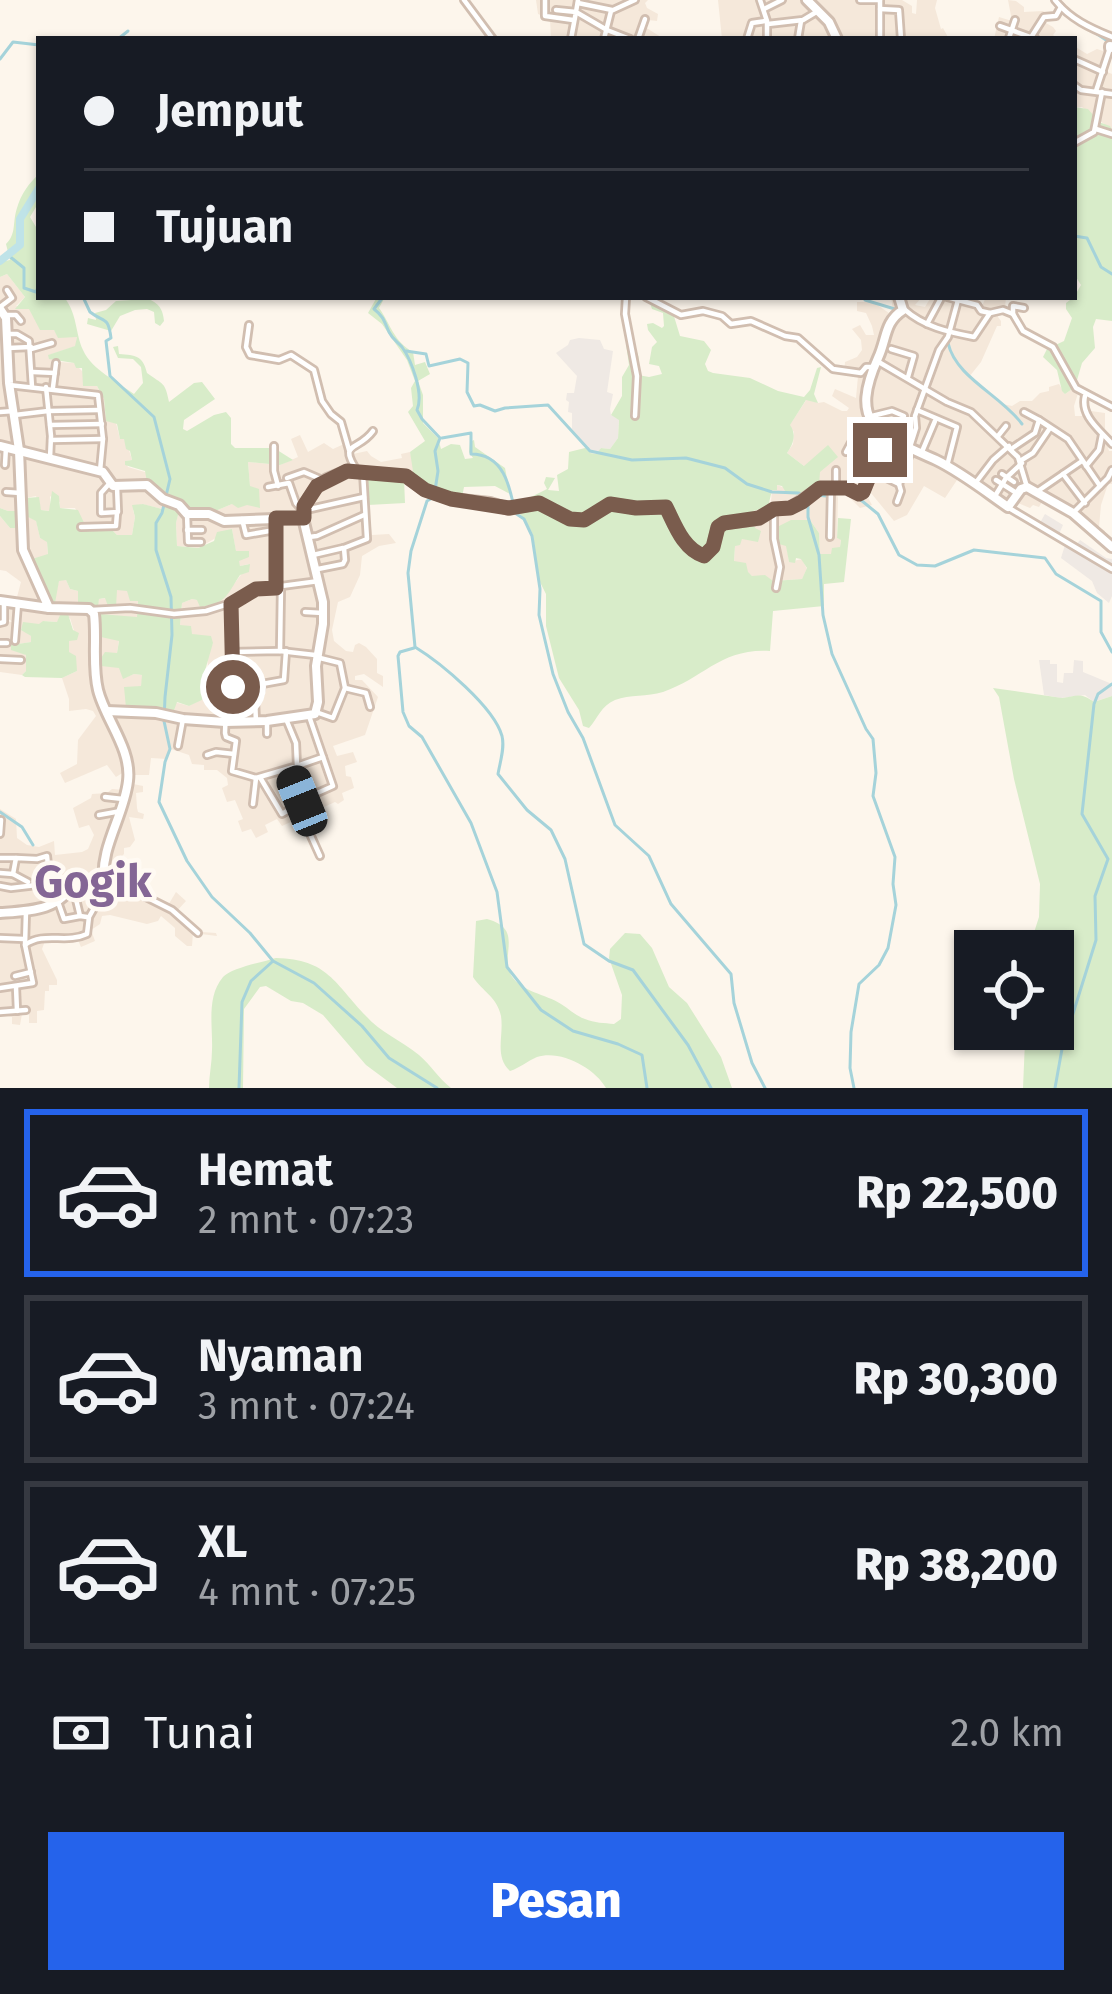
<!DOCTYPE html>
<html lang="id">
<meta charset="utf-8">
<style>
body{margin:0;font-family:"Fira Sans",sans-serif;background:#20242c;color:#f1f3f6;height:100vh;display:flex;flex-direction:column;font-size:45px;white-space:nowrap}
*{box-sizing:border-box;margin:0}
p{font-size:39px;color:#9ea1a6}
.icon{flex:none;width:66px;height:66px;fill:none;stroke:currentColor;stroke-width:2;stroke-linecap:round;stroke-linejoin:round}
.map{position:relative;height:1088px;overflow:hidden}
.side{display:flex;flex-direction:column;background:#171b24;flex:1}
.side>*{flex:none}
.guide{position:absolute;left:36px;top:36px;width:1041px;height:264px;border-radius:0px;box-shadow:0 3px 9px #0004;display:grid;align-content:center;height:264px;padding:0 48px;background:#171b24}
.fabs{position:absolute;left:954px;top:930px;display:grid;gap:24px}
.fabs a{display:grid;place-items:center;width:120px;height:120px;border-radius:0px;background:#171b24;box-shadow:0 3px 9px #0004;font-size:60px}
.end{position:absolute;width:54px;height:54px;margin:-27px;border:15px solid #7a5c4d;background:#fff;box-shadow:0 0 0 6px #fff}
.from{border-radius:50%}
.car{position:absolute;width:36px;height:72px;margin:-36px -18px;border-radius:15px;box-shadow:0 0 9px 3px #0007;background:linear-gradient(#222 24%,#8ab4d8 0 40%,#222 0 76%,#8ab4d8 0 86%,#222 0)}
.guide b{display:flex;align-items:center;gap:42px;height:114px;font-size:45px}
.guide b+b{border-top:3px solid #363941}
.guide i{width:30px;height:30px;background:#f1f3f6}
ul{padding:21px 0 0;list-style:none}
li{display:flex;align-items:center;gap:36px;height:168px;margin:0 24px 18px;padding:0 24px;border:6px solid #363941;border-radius:0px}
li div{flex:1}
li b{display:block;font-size:45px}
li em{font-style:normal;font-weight:800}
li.on{border-color:#2563eb}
li>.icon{width:108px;height:108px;stroke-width:1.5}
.pay{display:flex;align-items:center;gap:30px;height:132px;padding:0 48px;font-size:45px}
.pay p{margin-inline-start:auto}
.button{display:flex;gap:24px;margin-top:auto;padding:24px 48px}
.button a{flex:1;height:138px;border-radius:0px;background:#2563eb;color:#fff;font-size:48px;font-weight:800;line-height:138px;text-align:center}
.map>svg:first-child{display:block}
.residential{fill:#f5e8da}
.industrial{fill:#efe9e4}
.green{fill:#d8ecc9}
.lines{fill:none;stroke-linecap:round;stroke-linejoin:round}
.stream{stroke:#a5d3da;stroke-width:3}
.river{stroke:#bfe3e8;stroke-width:8}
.minor-casing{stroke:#d1beb0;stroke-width:10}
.tertiary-casing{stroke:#d1beb0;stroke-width:14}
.minor{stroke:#fff;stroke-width:4.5}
.tertiary{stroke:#fff;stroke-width:8}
.route{stroke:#7a5c4d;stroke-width:15}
.labels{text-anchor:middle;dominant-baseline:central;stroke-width:9;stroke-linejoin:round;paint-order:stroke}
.quarter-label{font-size:45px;font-weight:bold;fill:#846695;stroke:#fffaf3}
</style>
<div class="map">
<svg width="1112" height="1088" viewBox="0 0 1112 1088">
<rect width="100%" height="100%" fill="#fdf6ec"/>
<g class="residential">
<path d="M536 0H648L645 3 647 8 658 14 657 21 648 20 645 27 664 39H601L602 36 551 39 550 19 538 14Z"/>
<path d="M718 0H902L912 6V13L916 14 917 0H937L935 8 941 29 943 28 949 39H722Z"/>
<path d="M1008 0 1016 1 1024 7V12L1043 11 1048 15 1044 22 1053 27 1056 31 1053 35 1058 39H994L999 17 1012 21Z"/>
<path d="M1074 46 1087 54 1097 49 1112 54 1107 72 1112 74V130L1082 107H1074Z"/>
<path d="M7 274 25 297 16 306 29 308 54 330 59 337H77L76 346 49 355 60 362 74 363 97 386 104 399 106 420 116 423 120 439H124L129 450 132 460 125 461 128 467 148 473V482L164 502 162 509 142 504 133 510 135 517 132 535H117L113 531 86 529 75 508H60V502L50 496V511L41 510 36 496 26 498 25 511H8L0 508V277Z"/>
<path d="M891 297H922L915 305 925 307 931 297H969L970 302 979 303 982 306 986 297H1006L1005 308 999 309 998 317 1001 321V326H997L981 362 969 377 1002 404 1012 406 1020 401H1032L1040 393 1049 391V387L1059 384 1065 394 1075 387 1079 390 1074 406 1075 416H1086L1091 411 1105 413V438L1109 451H1112V484H1108L1101 505 1099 527 1105 531 1100 539 1072 514 1043 500 1039 507 1033 505 1030 508 1018 503 1012 513 959 477 945 498 924 486 907 515 894 521 871 493 867 496 872 505 860 508 842 490 836 491 838 498 837 538 841 539 840 548 832 554H820L819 533 810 520 777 527 787 546 789 562 802 559 807 569 802 579 773 581 752 576 734 562 735 545 755 528 753 511 771 502 772 490 777 485 803 495 812 488 804 466 787 453 793 444 794 432 789 426 807 399 818 403 824 402 842 411H847L849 408 832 396 835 389 856 398 858 376 844 374 845 362 857 357 862 350 861 340 852 329 860 325 866 335H874L872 326 866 313 857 311V302H873L889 313 893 310Z"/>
<path d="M300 435 308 452 324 443 333 449 344 444 361 441 362 445 354 449 353 454 367 451 371 456 381 462 402 458 401 454 410 452 414 467 413 471 403 478 365 477 372 535 389 534 396 543 379 546 362 556 360 575 350 597 338 602 332 630 334 641 346 651 353 652 355 645 359 643 366 647 377 659V673L383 676V687L364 674 355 676V680H362L378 697 365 735 333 746 337 756 353 752 357 762 345 766 346 776 351 777 354 788 342 793 344 800 338 804 335 802 282 826 277 819 265 825 268 832 256 838 251 829 242 832 238 821 243 819 235 800 227 802 222 788 228 785 227 778 217 770H204V765L192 764 189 755 171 749 167 759 151 758 149 775H134L133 784 143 786V792L136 793 137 808 138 812 144 814 143 819 129 817 135 840 130 847 124 848V854L119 859 122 862 118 869 128 877 139 871 152 894 149 896 167 907 176 892 186 901 176 912 185 922 202 932 216 933 217 936 193 933 192 946H187L175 936V928L161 916 158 921 147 924 110 915 102 916 100 924 91 930 95 941 81 947 78 940 45 941 42 949 57 980V985H49V991H45L44 1010 37 1011V1023H29V1014H22L20 1025 12 1024V1017L0 1014V809L16 819 17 838 27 845 39 847 54 841 55 855 82 852 88 849 94 835 89 825 79 828 73 808 91 798 92 794 107 793 112 789 124 790 126 776 124 772 116 777 107 765 65 783 60 773 77 764 78 740 96 716 93 711 86 709 69 711V699L62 678 77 671 69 652V640H77L70 618 57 622 44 621 27 633 32 637 31 642 12 645 26 655V671L22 675 0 672V621L13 622 4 616 5 612 7 605 17 597 21 582 6 571 0 570V516L10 528 19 519 28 517 36 520 40 538 47 541 48 555 32 560 51 602 55 597 59 580H66L70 589 78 591 79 603 97 607 99 599 106 598 116 590H128L138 601 137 618 100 615 119 640 117 653 123 678 134 674 143 675 141 687 124 688 189 706 200 700 201 682 208 666 207 656 213 643 191 634 180 625 182 603 192 599 197 600 234 584 249 564 240 566 238 561 248 551 236 552 232 529 198 548 177 546 176 523 178 514 213 512 232 504 250 487 248 462 280 465 298 457 291 439Z"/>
</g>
<g class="industrial">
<path d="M579 338 600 340 604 349 613 351 607 392 613 394 610 409 611 415 619 419 618 438 610 449 601 448 597 454 589 453 588 447 582 442 572 429V413L568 412 569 402 566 400 567 393H574L577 376 556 353 568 345 570 340Z"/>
<path d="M1045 514 1063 525 1059 534 1077 544 1080 540 1106 558 1112 559V596L1109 603 1097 593 1092 581 1061 558 1065 545 1037 528Z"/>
<path d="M1039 660H1050V664H1057V682L1063 683 1064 673H1073L1074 660 1083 661V672L1112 684V696L1094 702 1085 695 1061 698 1044 695Z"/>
</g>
<g class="green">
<path d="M1074 107 1088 109 1099 122 1110 126 1112 130V321L1096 319 1093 327 1095 348 1082 363 1075 387 1065 394 1062 391 1057 370 1043 357 1047 349 1064 341 1072 318 1066 309V303L1074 297 1081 285 1074 274Z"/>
<path d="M39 174V202L30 217 39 232V297H64C78 315 75 333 83 350 92 370 118 382 134 394L143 383 141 367 133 359 118 358 113 347 118 346 119 354C136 355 143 356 147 373 163 385 165 381 169 402L194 383 202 382 215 399 184 420 183 429 187 431 214 415 226 412 231 418V444L235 448H274L293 460 280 465 248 462 250 486 259 489 260 508 247 505 238 508 232 504 213 512 178 515 176 523 177 546 198 548 214 541 217 532 232 529 236 551H249V557L239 561 240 566 250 564 249 572 240 575C226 596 227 603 200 607L197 600 192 599 182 603 180 625 191 626 192 634 211 636 213 643 202 681 208 683 206 698 189 706 177 702 173 713 126 708 124 687 141 686 142 675 134 674 123 679 119 668 101 666V658L105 652 117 653 119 641 101 637 100 614 137 617 138 601H130L127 591 117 590 116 607 108 606 105 598 99 599 98 607 78 603V591L70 589 66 580 59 581 55 603H50L32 559 48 554 47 542 40 538 36 521 28 517 19 519 18 528H10L0 516V508L8 511H24L26 498 39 497 41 510 49 511 52 491 59 496 60 508 78 510 87 529 113 531 117 535H132L135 517 132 505 143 504 162 509 164 502 147 482 145 471 125 465V461L132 460 130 451 126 449 124 439H120L117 424 106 421 104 399 97 386H83L82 368H76L74 363 49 359 48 355 75 346 77 337 58 338 54 330H40L29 309H15L25 297 7 274 0 277V262L10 260 6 244C17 233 12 223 17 208 21 194 29 183 39 174Z"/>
<path d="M377 297H385L379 308C390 323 394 342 413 352L415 365 425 362 430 374 418 381 423 395V423L438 438 441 449 451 444 460 445 465 459 473 458 469 452 470 442 474 440 475 447 505 468 510 494 495 486 464 487 461 502 404 479 405 503 368 505 364 476 403 478 413 471 410 452 425 441 408 412 413 406 411 388 415 381 407 360 382 324 368 313Z"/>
<path d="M147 299C159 302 163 310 164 321L160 326 155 323 154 312 147 309 135 310 120 316 111 331 87 324 88 318 96 320 95 313 106 310 116 301Z"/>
<path d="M650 303 673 313 680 336 704 341 711 350 705 364 708 371 713 373 750 378 778 391 804 397 810 390 817 368 821 367 814 394 818 403 806 400 790 425C797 435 793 444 787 453L804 466 828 445 838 457 820 472 819 485 803 495 787 494 782 486 777 485V490H772L768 507 753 511 755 528 761 531 758 542 742 539 740 545 735 546 734 561 746 563 748 572 752 576 765 575 773 581 802 579 807 568 801 559 796 558 795 563 789 562 786 546 779 544 777 527 791 520H810L819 533 820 554H831L832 548 840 547 841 540 837 538 838 518 851 519 844 582 824 584V606L773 611 770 651C721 648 704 678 663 692 647 697 630 694 615 700 601 706 598 718 589 728L583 726 579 710 559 678 546 626V594L539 580 533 535 525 519 514 509H506L508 504 519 499 524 506 532 504 531 497 547 489 544 483 546 477 555 478 548 490 559 491 557 475 568 469 569 452 589 447 590 453 596 454 601 448 610 449 618 438 619 420 611 415 622 396V377L629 365 626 344 633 345C641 357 639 361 638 375L649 377 662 374 659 366 649 364 652 347 657 342 648 330 647 324 653 323 662 328 664 326 663 313 652 309Z"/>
<path d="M61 613 68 614 73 630 79 633 77 640 69 641V652L76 656 77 671 62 678 25 677 22 675 26 671V655L11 650V645L31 642V636L21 630 23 622 39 624 43 621 57 622Z"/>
<path d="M993 688 1062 698C1076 696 1081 692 1094 702L1112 696V1088H1023L1025 1041 1011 1036 991 1037 986 1029H1053V951H1028L1039 917 1040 884 1014 779 999 697Z"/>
<path d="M487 919C524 929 500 953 511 975 521 992 546 994 561 1004 569 1009 576 1016 585 1019 594 1023 605 1023 614 1024L621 1019 622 995 609 958 610 949 625 933 640 934 652 948 669 987 687 1003 721 1057 732 1088H606C595 1068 560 1049 537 1057 527 1061 520 1068 510 1071 494 1056 504 1036 501 1016 497 997 483 992 473 977L476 921Z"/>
<path d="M276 958C328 959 335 984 366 1016 380 1032 402 1041 419 1055 431 1065 438 1078 451 1088H397L366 1065 323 1015 303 1003 291 1001 266 986 260 987 244 1009 243 1088H209C209 1075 212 1063 212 1050 213 1027 206 997 223 977 231 968 263 962 276 958Z"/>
</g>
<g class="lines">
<g class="stream">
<path d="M1052 0 1060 11 1074 20"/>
<path d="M1088 28 1109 42"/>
<path d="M101 39H111"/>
<path d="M118 39 128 31"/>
<path d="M0 59 13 42 39 45"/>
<path d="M1074 236 1087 238 1101 267 1112 274"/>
<path d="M8 255 24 268V288L36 292 39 285"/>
<path d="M83 297 90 312C104 323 108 315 111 338L106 341 110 376 154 417 170 479 162 513 156 523V550L171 597 172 635 165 697 164 721 170 749 165 762 159 802 187 861 212 897 250 933 273 961 314 983 362 1026 389 1058 437 1088"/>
<path d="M383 297 374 309C384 317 384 321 389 332 393 340 397 341 402 347 412 361 424 394 417 410L422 419 440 438 435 451 438 471 434 497 427 501 411 551 408 573 415 647C441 663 494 707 502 736 505 748 500 762 498 774L527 810 551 830 565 859 584 944 609 961 633 970 688 1045 711 1088"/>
<path d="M863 297 865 300 898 310"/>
<path d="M948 343C956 378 1001 395 1022 424"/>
<path d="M406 351 426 354 429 366 460 359 468 363 467 392 474 406 480 405 495 411 505 408 548 405 590 451 632 460 686 458 725 468 747 484 772 492 799 493 808 505V517L819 555 823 615 832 654 866 729 873 739 876 773 873 796 895 857 893 884 896 905 888 948 879 965 859 984 851 1032 850 1068 854 1088"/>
<path d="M442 438 471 433V454C503 454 510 485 515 513L524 519 532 536 540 589 539 615 553 674 568 712 583 738 615 825 649 856 671 904 731 974 734 1003 752 1063 765 1088"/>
<path d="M816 495 826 496 842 492"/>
<path d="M856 496 878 514 899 555 917 565 935 566 974 550 1045 558 1056 574 1101 601V632L1112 652"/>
<path d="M414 648 400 652 398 656 403 712 409 726 422 737 471 823 497 892 507 967 541 1010 573 1031 618 1044 642 1055 647 1088"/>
<path d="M0 812 22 827 33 845"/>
<path d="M239 1088 242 1002 251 981 272 962"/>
<path d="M1055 1088 1062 1049 1096 940 1095 896 1108 859 1082 814 1094 704 1098 694 1112 684"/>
</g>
<path class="river" d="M0 261 20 245V219L39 188"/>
<g class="minor-casing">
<g id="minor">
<path d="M464 0 493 39"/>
<path d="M545 0V16L573 20"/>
<path d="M578 0 576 12 607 30 630 39"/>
<path d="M760 0 767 21V39"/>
<path d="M860 0H880"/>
<path d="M880 0V39"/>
<path d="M1055 0C1070 19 1090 28 1112 37"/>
<path d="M578 3 612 10"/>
<path d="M764 9 782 0"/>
<path d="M880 9 899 10 901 39"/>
<path d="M556 10 576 12 571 39"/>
<path d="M768 24 803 20 818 11"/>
<path d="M1000 26 1036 39"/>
<path d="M1009 38 1015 20"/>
<path d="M604 39 611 11 635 0"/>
<path d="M638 39 645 19"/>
<path d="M747 39 752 23 765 21"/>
<path d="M798 39 801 21"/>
<path d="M1030 39 1044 17 1056 16 1061 7"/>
<path d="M1074 59 1103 72"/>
<path d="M1074 85 1081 90 1112 94"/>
<path d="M1096 91 1109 51"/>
<path d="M1096 129 1112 134"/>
<path d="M1074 143 1094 132 1102 92"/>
<path d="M626 297 625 314 637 376 635 416"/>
<path d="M646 297 681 315 703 311 722 316 731 324 751 321 785 336 798 338 833 369 861 373 866 367H874"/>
<path d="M958 300 977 305 981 311 990 313 1003 310 1013 314 1023 331 1053 347 1076 388 1112 407"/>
<path d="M0 307 12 298 7 290"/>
<path d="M904 309C924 327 948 332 974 337L990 313"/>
<path d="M1013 314V306L1024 308"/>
<path d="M6 315H16L21 321"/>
<path d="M927 324 940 300 939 297"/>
<path d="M249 325 246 347 250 355 279 360 291 355 314 370 322 401 331 414 341 422 349 450"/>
<path d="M7 334H17L29 341 32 387"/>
<path d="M8 348 31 347"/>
<path d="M31 349 52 343"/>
<path d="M891 349 914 356 908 377"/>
<path d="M877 361 947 402 971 412 1018 457 1027 487"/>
<path d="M33 372 55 373"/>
<path d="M9 385 98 395 103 439 100 471"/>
<path d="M46 387 51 436 50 458"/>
<path d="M53 387 56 363"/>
<path d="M1085 396C1080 416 1100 430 1112 444"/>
<path d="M917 410 957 427 947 466"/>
<path d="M0 412 14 411"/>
<path d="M15 415 48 411 99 410"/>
<path d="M868 417 892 411 904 416"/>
<path d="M1039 420 1068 439 1100 486"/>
<path d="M50 425 102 424"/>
<path d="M879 433 860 425 853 439 881 450"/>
<path d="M998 436 1006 426"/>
<path d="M51 440 103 439"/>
<path d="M274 446V471L278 486"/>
<path d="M1011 449 1035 433 1039 420 1024 412"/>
<path d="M909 450 916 428 915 416 939 350 948 337 958 300 947 297"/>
<path d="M846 452 853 439"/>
<path d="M921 454 935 421"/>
<path d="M1020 461 1033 453 1050 428"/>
<path d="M5 465 6 447"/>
<path d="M1086 466 1099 450 1102 435"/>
<path d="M872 471 899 484 911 451"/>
<path d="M358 472C337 441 358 452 373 431"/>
<path d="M1002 474 1014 482"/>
<path d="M1063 474 1085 503"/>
<path d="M287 478 304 472 325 481"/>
<path d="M996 480 1018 494"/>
<path d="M977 481 993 460 1009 446"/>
<path d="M109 484 101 493V513L118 512 117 487"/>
<path d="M836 486V470"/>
<path d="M268 487 289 483 296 503 304 512"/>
<path d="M1038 491 1082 461"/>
<path d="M6 492 21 493"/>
<path d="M995 496 1006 478 1022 463"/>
<path d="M897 502 901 491 899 484"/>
<path d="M1009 508 1112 569"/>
<path d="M774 509V539L780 567 776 588"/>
<path d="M306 510 364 497"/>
<path d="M1073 513 1108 478 1112 470"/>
<path d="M187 514 188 542H201"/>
<path d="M242 519 246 535 275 530"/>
<path d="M275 521 276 588"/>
<path d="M81 527 116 526 117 513"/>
<path d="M187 530H202"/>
<path d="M309 537 317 536 364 515"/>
<path d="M830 537 831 489"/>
<path d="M313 555 343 548"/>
<path d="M318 569 343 564 345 560 344 548 367 539 363 473"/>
<path d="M91 610 130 608 174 614 206 611 228 604"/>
<path d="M305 612 323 613"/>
<path d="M0 623 4 622V602"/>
<path d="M15 641 18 603"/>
<path d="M0 643H7"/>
<path d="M280 651 281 587"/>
<path d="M231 652 280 651 315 655"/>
<path d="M0 659 21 660"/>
<path d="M345 688 366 693 370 707"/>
<path d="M316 712 333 718 345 688 340 663 316 657"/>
<path d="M286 719 296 743 297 766 256 778 232 771 236 741 226 737 225 733 226 707 234 681 231 661V604L259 589 319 581"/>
<path d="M267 721V734"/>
<path d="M256 722 255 699 259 696 262 684 284 680 286 651"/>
<path d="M178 746 183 719"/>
<path d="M207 755 216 752 234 754"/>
<path d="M297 766 323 757"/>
<path d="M289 769 302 801"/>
<path d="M261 779 282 814 315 794 333 786 309 716"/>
<path d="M105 797 123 799"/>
<path d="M253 804 256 778"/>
<path d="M297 805 320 856"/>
<path d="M99 815 121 811"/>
<path d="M0 834 1 820"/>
<path d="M0 858H16"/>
<path d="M0 873 13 874 28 882"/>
<path d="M13 874 16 858 37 859 47 856 50 884"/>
<path d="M0 886 11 888 71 881"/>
<path d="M107 887 117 896 136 892 172 910 198 933"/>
<path d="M69 892 75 895 80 916 87 917"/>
<path d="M58 902 64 919 80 916"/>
<path d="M0 938 24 939"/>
<path d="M25 945C44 931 66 944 87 934L89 917 106 887"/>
<path d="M15 976 31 972"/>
<path d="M16 987 17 1011"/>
<path d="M0 988 33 983 25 945 26 911"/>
<path d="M0 1012 26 1010"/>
</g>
</g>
<g class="tertiary-casing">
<g id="tertiary">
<path d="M807 0 829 22 837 39"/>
<path d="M1110 48V46"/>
<path d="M899 297 903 310C884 322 887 339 878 358 847 427 881 435 936 460 961 472 985 491 1008 507L1021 489 1027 487 1073 513 1112 547"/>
<path d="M0 309 6 318 9 383 19 450 23 550 49 608 89 609 94 614C97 638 92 666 98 690 105 719 132 749 128 781 124 816 100 847 104 882L74 881C61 911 29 911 0 913"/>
<path d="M0 446 103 472 113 486 147 485 163 499 179 505 187 514H209L224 521 303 518 305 504 315 489 327 479 347 471 406 476 425 490 451 499 490 503 509 509 539 503 570 519 584 520 611 504 636 508 666 507C675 525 683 549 704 556L713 547 718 527 724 523 759 519 774 509 790 508 820 488H847L859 494 863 492 880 454 877 428"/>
<path d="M0 601 49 608"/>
<path d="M107 711 156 713 183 719 225 722 267 721 315 714 318 702 316 666 323 624V602L303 518"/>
</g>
</g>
<use href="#minor" class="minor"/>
<use href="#tertiary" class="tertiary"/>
</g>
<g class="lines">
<path class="route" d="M233 687 231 604 256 589 276 588V518H304V506L317 486 347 471 406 476 425 490 451 499 509 508 539 503 570 519 584 520 610 504 636 508 666 507C675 525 683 549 704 556L713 547 718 527 724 523 759 518 774 509 790 508 802 502 820 488H847L859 494 863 492 880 450"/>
</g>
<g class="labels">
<g class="quarter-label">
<text x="93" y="882">Gogik</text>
</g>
</g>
</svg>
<div class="fabs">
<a><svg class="icon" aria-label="locate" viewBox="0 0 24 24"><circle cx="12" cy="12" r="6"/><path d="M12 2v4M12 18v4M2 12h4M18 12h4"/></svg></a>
</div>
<i class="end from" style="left:233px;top:687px"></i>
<i class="end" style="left:880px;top:450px"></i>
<i class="car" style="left:302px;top:801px;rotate:338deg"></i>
<div class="guide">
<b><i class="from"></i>Jemput</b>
<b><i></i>Tujuan</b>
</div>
</div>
<section class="side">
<ul>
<li class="on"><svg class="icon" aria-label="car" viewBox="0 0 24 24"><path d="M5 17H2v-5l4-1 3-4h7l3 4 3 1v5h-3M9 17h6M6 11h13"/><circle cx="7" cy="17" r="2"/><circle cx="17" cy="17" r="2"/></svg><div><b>Hemat</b><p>2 mnt · 07:23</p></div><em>Rp 22,500</em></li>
<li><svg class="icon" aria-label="car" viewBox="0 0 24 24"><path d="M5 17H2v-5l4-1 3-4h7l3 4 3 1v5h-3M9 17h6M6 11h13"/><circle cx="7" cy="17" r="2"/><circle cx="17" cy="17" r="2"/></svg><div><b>Nyaman</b><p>3 mnt · 07:24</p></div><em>Rp 30,300</em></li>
<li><svg class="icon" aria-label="car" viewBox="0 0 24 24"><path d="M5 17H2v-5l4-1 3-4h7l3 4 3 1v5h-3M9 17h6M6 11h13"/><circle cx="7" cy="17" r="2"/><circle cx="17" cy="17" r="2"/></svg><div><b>XL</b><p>4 mnt · 07:25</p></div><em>Rp 38,200</em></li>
</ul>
<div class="pay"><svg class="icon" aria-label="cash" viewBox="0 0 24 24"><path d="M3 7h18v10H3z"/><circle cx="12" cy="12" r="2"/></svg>Tunai<p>2.0 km</p></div>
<div class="button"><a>Pesan</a></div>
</section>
